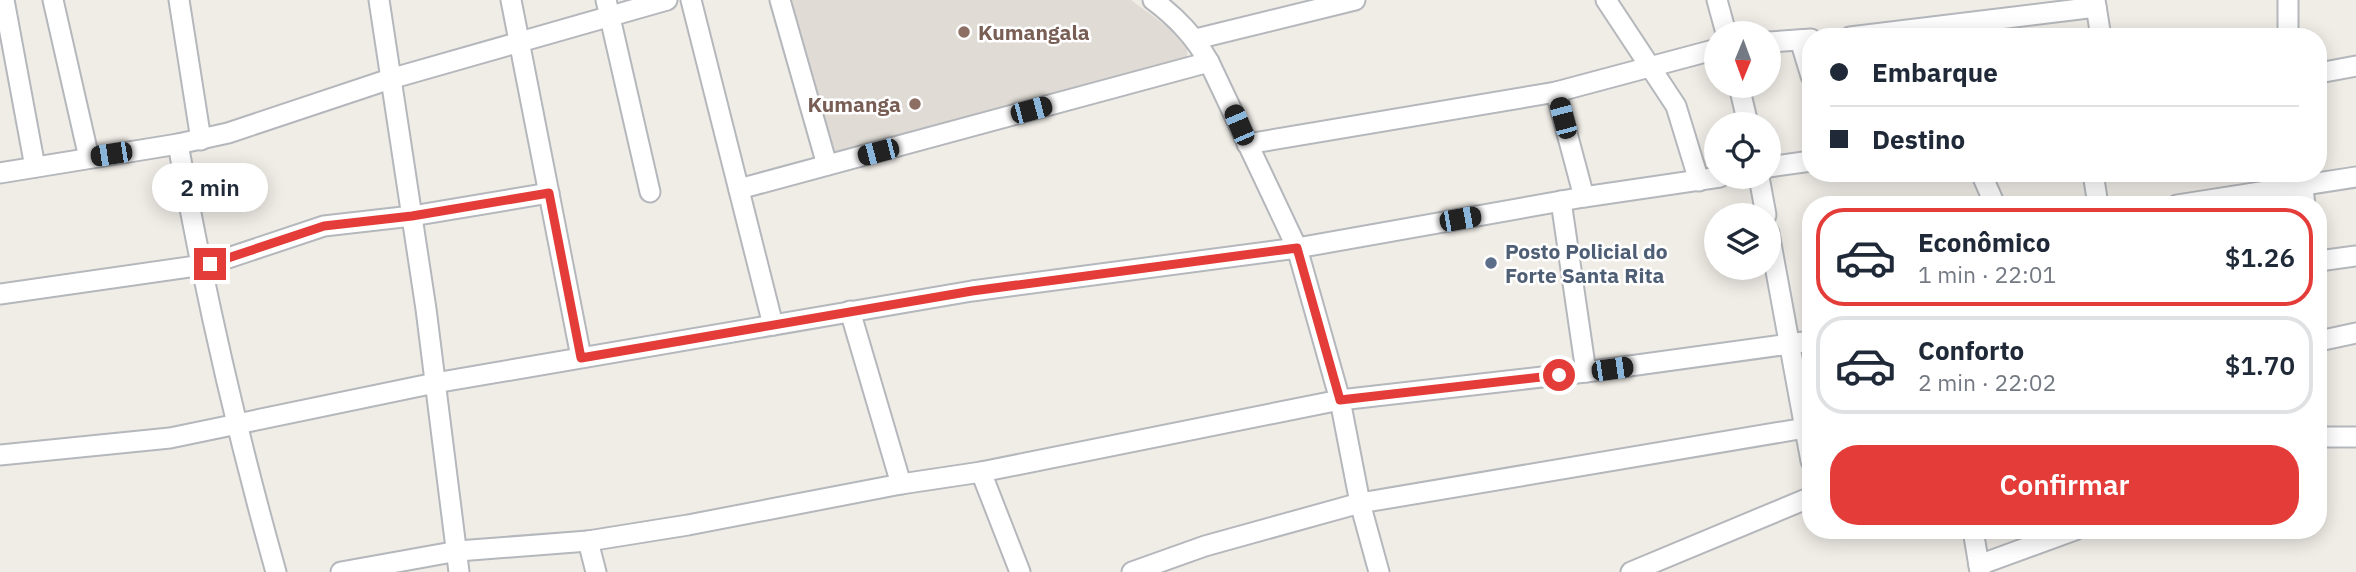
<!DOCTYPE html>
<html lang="pt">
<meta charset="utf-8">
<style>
body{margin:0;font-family:"IBM Plex Sans",sans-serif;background:#f6f6f7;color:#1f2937;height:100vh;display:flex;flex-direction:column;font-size:26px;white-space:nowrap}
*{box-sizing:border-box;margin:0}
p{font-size:23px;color:#747a83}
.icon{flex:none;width:38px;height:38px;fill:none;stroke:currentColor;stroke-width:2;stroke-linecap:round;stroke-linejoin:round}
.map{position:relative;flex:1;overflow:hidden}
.panel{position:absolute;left:1802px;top:196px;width:525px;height:343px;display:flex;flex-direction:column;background:#fff;border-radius:28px;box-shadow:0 4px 18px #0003}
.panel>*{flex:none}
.banner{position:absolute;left:1802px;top:28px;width:525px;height:154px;border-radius:28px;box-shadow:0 4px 18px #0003;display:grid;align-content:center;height:154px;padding:0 28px;background:#fff}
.needle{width:46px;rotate:181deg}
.fabs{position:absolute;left:1704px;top:21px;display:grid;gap:14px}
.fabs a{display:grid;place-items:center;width:77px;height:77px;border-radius:50%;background:#fff;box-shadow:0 4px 18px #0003;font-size:35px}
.end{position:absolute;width:32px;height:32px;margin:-16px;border:9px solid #e43d39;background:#fff;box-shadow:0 0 0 4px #fff}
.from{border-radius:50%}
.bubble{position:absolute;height:49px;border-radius:24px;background:#fff;box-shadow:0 4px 18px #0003;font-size:23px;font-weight:600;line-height:49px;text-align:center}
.car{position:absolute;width:21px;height:42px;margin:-21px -10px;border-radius:9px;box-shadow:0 0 5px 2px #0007;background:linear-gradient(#222 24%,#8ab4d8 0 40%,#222 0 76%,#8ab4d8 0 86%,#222 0)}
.banner b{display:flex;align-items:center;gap:24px;height:66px;font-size:26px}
.banner b+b{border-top:2px solid #e0e1e3}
.banner i{width:18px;height:18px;background:#1f2937}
ul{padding:12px 0 0;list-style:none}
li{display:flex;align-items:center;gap:21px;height:98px;margin:0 14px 10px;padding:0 14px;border:4px solid #e0e1e3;border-radius:28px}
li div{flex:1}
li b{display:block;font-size:26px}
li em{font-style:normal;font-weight:600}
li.selected{border-color:#e43d39}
li>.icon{width:63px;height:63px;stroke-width:1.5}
.action{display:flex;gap:14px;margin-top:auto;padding:14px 28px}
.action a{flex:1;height:80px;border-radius:28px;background:#e43d39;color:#fff;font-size:28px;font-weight:600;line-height:80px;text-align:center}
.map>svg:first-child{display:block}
.education{fill:#e0dcd5}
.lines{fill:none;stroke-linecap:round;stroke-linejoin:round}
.minor-casing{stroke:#b4b7bb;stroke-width:23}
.minor{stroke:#fff;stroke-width:19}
.route{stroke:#e43d39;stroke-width:9}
.education-dot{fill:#8d6e63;stroke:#fff;stroke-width:2.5}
.service-dot{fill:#5c6f8a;stroke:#fff;stroke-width:2.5}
.labels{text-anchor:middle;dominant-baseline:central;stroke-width:5;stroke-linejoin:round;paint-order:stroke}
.education-label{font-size:21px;font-weight:bold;fill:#785e54;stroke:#fff;text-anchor:start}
.service-label{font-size:21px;font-weight:bold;fill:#4e5e75;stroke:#fff;text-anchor:start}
</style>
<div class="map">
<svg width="2356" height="572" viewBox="0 0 2356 572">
<rect width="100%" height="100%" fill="#f0ede7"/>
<path class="education" d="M790 0H1131L1188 42 1187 57 834 152Z"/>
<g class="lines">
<g class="minor-casing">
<g id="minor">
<path d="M4 0 35 167"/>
<path d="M53 0 89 158"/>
<path d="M179 0 201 140"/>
<path d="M379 0 426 309 459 572"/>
<path d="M511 0 581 357"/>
<path d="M606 0 650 192"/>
<path d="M691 0 773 325"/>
<path d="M780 0 827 165"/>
<path d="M1153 0C1177 18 1194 36 1209 62L1297 248 1340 400 1360 503 1379 572"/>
<path d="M1606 0 1676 106 1699 181"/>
<path d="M1717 0 1726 33"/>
<path d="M2095 0 2101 37"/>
<path d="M2288 0V37"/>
<path d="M1850 37 2096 7"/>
<path d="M1196 39 1355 0"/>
<path d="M1800 40 1811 76"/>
<path d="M1769 42 1811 39"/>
<path d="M2319 73 2356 66"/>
<path d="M1739 86 1748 124"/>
<path d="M1556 92 1584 197"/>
<path d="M178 144C204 290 236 430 276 572"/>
<path d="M1247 144 1556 92 1717 49"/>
<path d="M1769 167 1811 161"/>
<path d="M0 173 178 144 228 133 390 79 667 0"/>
<path d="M1981 173 1995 205"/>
<path d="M2093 173 2098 205"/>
<path d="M2301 173 2305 205"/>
<path d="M1759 177 1766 215"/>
<path d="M739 189 1209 62"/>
<path d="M1561 201 1586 372"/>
<path d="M2177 205 2356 177"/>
<path d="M1769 233 1811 461"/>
<path d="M2319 261 2356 256"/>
<path d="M0 294 210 264 324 226 412 216 549 193"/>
<path d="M850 311 901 484"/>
<path d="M2319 341 2356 333"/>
<path d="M2319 437H2356"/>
<path d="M0 455 170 438 435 383 972 291 1297 248 1584 197 1720 177"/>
<path d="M981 472 1020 572"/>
<path d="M1973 530 1980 572"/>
<path d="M588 541 596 572"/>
<path d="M1979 565 2075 530"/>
<path d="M341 572 458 551 588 541 688 525 901 484 981 472 1340 400 1586 372 1811 341"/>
<path d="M1132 572 1205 546 1360 503 1811 427"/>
<path d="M1631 572 1811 497"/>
</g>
</g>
<use href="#minor" class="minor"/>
</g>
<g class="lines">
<path class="route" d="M210 264 324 226 412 216 549 193 581 358 972 291 1297 248 1340 400 1559 375"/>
</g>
<g class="education-dot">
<circle cx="964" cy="32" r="7"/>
<circle cx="915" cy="104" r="7"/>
</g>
<circle class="service-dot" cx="1491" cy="263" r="7"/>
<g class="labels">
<g class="education-label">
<text x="978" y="32">Kumangala</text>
<text x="901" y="104" text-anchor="end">Kumanga</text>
</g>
<g class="service-label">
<text x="1505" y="251">Posto Policial do<tspan x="1505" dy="24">Forte Santa Rita</tspan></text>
</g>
</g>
</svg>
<div class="fabs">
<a><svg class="needle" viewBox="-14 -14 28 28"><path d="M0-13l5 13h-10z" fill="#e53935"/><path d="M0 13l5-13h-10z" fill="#747a83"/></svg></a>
<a><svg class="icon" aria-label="locate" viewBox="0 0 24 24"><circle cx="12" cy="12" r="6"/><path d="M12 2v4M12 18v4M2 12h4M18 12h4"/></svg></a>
<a><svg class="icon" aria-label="layers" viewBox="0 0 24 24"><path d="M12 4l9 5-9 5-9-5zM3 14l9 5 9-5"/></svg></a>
</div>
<i class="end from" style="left:1559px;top:375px"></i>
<i class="end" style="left:210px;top:264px"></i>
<div class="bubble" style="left:152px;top:163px;width:116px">2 min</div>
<i class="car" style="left:1031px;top:110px;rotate:75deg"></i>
<i class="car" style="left:1563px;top:118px;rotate:345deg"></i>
<i class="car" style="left:1239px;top:125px;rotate:337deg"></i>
<i class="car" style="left:878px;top:152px;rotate:255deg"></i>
<i class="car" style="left:111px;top:154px;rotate:261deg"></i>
<i class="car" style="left:1460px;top:219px;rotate:80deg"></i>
<i class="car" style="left:1612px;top:369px;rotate:82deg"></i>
<div class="banner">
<b><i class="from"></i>Embarque</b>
<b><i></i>Destino</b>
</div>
<section class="panel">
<ul>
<li class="selected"><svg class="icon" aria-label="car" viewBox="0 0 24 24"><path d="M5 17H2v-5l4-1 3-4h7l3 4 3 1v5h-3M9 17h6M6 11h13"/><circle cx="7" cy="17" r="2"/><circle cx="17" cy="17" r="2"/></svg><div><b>Econômico</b><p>1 min · 22:01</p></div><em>$1.26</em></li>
<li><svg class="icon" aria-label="car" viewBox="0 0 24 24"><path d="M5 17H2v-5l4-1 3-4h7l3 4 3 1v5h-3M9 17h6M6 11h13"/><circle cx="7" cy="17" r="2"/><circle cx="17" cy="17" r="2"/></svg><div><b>Conforto</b><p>2 min · 22:02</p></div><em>$1.70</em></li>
</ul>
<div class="action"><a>Confirmar</a></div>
</section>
</div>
